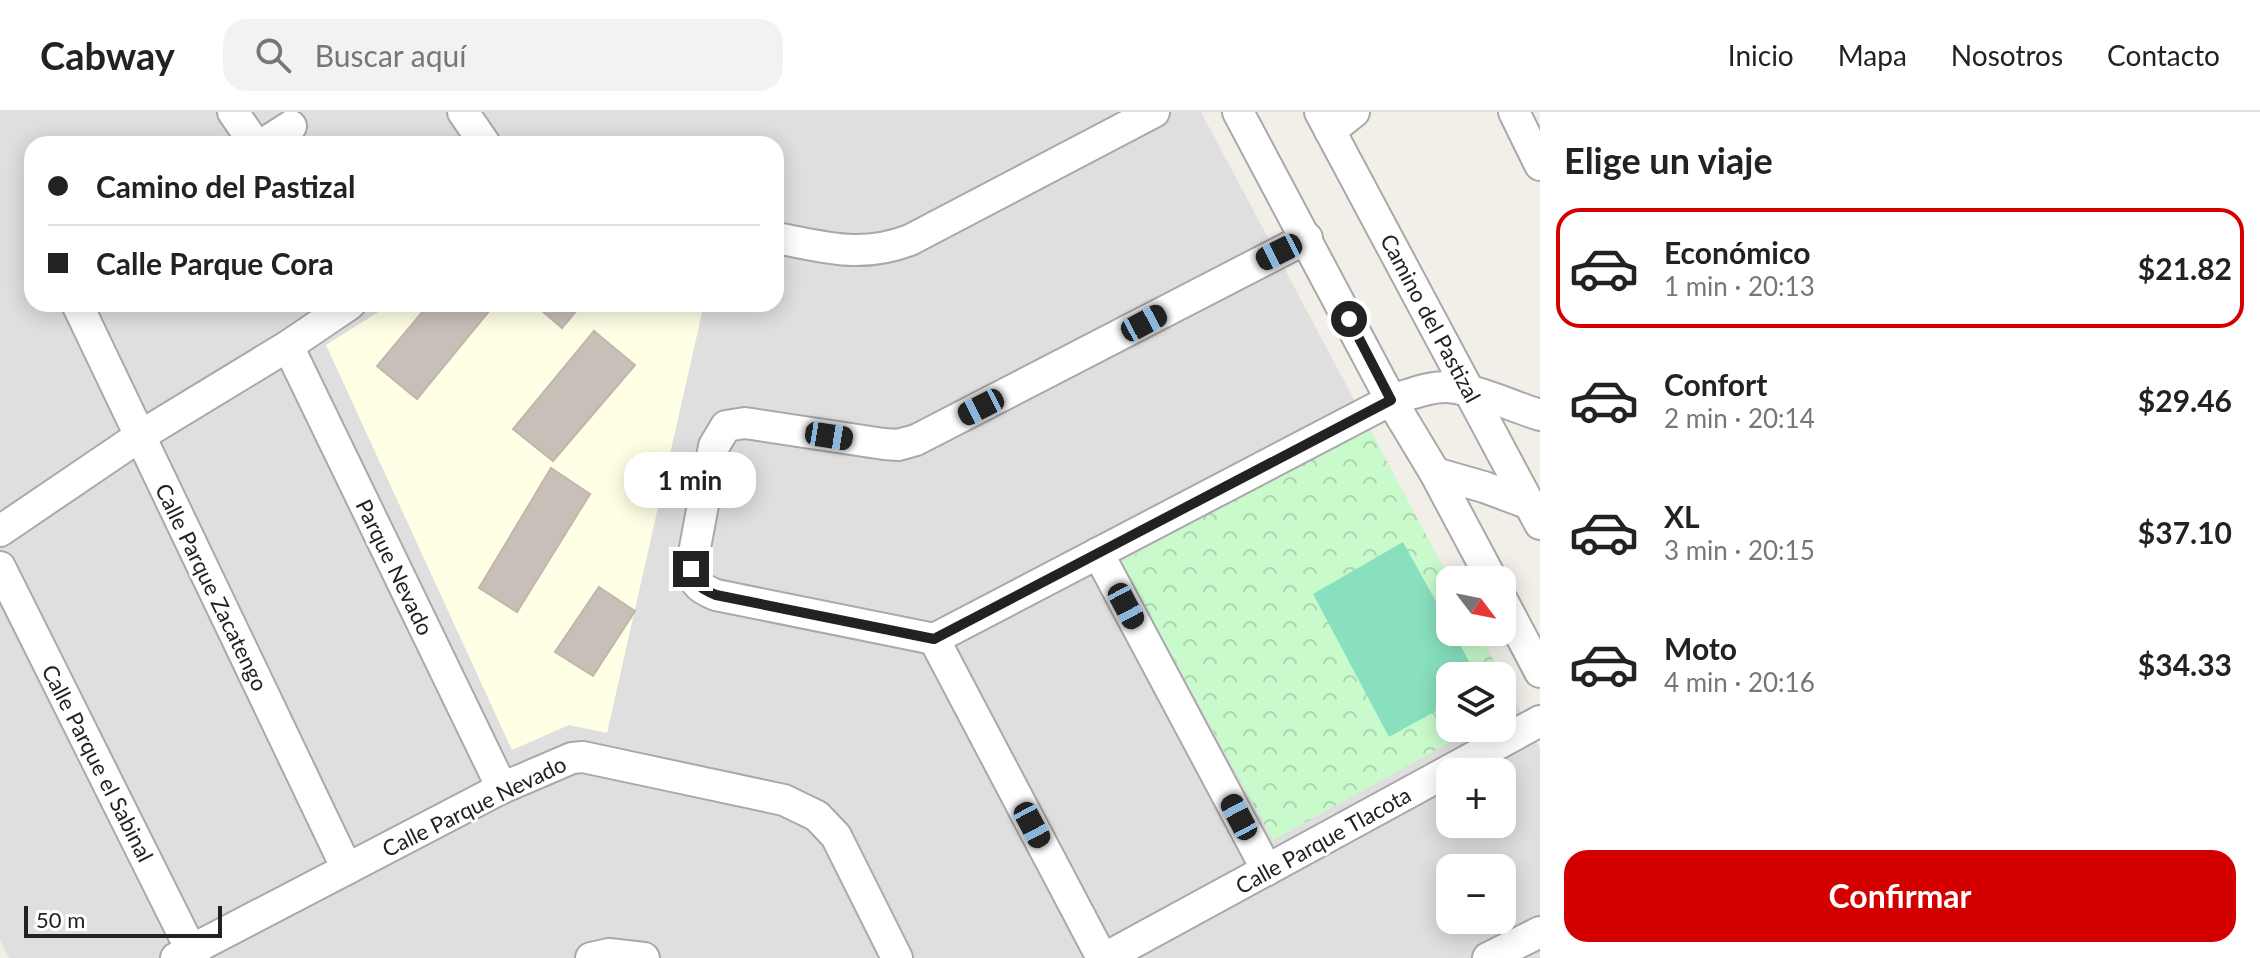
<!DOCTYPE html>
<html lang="es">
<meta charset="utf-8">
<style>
body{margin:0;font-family:Lato,sans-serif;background:#f2f2f2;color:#222;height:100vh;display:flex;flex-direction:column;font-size:30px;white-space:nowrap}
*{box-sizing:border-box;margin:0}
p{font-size:26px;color:#767676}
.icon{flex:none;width:44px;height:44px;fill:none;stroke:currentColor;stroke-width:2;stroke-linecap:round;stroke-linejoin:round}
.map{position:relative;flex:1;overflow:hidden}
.panel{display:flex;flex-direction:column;background:#fff;width:720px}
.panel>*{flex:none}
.guide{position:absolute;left:24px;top:24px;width:760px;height:176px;border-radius:24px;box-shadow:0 4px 20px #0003;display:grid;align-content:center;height:176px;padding:0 24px;background:#fff}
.needle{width:52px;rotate:122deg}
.fabs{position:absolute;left:1436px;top:454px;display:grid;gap:16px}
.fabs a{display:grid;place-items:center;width:80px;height:80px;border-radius:16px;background:#fff;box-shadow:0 4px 20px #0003;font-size:40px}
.scale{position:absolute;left:24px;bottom:20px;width:198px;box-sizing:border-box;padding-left:8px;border:4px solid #222;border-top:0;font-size:22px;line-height:28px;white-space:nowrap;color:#222;-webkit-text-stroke:6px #fff;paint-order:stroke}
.end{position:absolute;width:36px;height:36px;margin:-18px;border:10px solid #222;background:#fff;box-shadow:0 0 0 4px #fff}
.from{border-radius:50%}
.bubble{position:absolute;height:56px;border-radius:24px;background:#fff;box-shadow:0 4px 20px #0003;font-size:26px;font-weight:700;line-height:56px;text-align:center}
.car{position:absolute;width:24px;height:48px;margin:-24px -12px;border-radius:10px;box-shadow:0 0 6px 2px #0007;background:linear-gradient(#222 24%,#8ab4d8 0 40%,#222 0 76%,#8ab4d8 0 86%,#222 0)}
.guide b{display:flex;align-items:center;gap:28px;height:76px;font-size:30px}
.guide b+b{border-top:2px solid #e0e0e0}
.guide i{width:20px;height:20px;background:#222}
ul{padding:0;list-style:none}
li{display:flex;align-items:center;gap:24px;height:120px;margin:0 16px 12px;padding:0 8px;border:4px solid transparent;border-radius:24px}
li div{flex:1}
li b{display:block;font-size:30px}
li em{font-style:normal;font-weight:700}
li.selected{border-color:#d40000}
li>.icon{width:72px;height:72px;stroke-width:1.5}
h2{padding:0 24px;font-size:36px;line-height:96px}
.button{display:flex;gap:16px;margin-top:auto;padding:16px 24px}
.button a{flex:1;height:92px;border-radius:24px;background:#d40000;color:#fff;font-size:32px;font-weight:700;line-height:92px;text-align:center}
header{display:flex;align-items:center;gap:48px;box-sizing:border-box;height:112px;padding:0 40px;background:#fff;border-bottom:2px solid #e0e0e0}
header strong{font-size:38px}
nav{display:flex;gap:44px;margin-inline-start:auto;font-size:28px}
.search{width:560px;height:72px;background:#f2f2f2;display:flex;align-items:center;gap:20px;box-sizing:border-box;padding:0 28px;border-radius:24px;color:#767676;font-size:30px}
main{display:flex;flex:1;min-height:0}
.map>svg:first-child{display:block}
.residential{fill:#e0dfdf;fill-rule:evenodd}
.education{fill:#ffffe5}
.park{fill:url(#park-crowns)}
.pitch{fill:#88e0be}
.building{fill:#c7bfb8;stroke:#c4b6ab;stroke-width:2}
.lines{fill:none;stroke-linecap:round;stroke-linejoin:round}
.minor-casing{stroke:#a9a9a9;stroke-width:34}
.minor{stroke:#fff;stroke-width:30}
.route{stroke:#222;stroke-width:10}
.labels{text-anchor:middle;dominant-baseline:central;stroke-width:6;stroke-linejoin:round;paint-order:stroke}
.street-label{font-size:22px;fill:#222;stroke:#fff}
</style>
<header>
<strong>Cabway</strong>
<div class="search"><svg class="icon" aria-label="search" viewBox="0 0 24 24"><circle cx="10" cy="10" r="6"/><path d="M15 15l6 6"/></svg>Buscar aquí</div>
<nav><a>Inicio</a><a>Mapa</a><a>Nosotros</a><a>Contacto</a></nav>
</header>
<main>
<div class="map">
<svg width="1540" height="846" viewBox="0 0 1540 846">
<defs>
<pattern id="park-crowns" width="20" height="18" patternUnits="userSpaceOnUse" patternTransform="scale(2)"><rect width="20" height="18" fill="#c8facc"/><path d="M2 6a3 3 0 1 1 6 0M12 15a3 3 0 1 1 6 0" fill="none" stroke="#acd6af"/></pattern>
</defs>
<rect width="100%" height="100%" fill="#f2efe9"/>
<path class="residential" d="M0 0H1201L1450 468V520H1478L1502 564H1450V616H1502V565L1540 636V846H9L0 828ZM32 32H776V192H32ZM1450 660H1502V712H1450ZM1450 756H1502V808H1450Z"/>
<path class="education" d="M391 192H704L607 621 569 613 512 638 326 233Z"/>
<g class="park">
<path d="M1368 314 1450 468V520H1478L1502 564H1450V616H1476L1273 728 1121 450Z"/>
<path d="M1502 565 1517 593 1502 602Z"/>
</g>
<path class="pitch" d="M1403 430 1450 515V520H1453L1477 564H1450V591L1389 625 1313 482Z"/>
<g class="building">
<path d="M429 192H495L417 287 377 254Z"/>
<path d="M534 192H582L562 216Z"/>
<path d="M594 219 635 253 553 349 513 317Z"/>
<path d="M551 356 590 382 517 500 479 476Z"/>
<path d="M599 475 635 499 593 564 555 540Z"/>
</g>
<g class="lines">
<g class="minor-casing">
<g id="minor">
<path d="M233 0 255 32"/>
<path d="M463 0 485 32"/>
<path d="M1238 0 1391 288 1435 361 1492 468"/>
<path d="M1320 0 1540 412"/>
<path d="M1514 0 1540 53"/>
<path d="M1330 19 1354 0"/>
<path d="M263 32 291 14"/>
<path d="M776 126C826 135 860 147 910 128L1154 0"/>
<path d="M1307 126 916 328 898 333 884 332 745 311 726 314 714 334 691 457C694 472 701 477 716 483L934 527 1391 288C1409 283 1429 274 1448 275 1479 278 1511 294 1540 303"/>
<path d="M77 192 347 757"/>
<path d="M288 234 502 676"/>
<path d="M1435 361 1484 375 1535 394"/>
<path d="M0 419 140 324 288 234 350 192"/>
<path d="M1098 441 1267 758"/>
<path d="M0 455 195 846"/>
<path d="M1502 488 1540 560"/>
<path d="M934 527 1102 846"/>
<path d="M176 846 502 676 572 646 583 645 784 688 817 704 836 724 897 846"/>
<path d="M591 846 609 842 644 846"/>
<path d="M1105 846 1540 609"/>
<path d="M1488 846 1540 820"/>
</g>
</g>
<use href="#minor" class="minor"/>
</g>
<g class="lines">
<path class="route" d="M691 457C694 472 701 477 716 483L934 527 1391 288 1349 207"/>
</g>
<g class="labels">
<g class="street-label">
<text transform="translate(1431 206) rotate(62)">Camino del Pastizal</text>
<text transform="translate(395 455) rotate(64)">Parque Nevado</text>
<text transform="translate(212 475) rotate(64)">Calle Parque Zacatengo</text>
<text transform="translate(98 651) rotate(63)">Calle Parque el Sabinal</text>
<text transform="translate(474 694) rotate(-26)">Calle Parque Nevado</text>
<text transform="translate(1323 728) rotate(-29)">Calle Parque Tlacota</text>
</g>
</g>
</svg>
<div class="fabs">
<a><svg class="needle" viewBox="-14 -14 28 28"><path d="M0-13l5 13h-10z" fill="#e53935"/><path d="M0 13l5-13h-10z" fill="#767676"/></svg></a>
<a><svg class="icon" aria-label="layers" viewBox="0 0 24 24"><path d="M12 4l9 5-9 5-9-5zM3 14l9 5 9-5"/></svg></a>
<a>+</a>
<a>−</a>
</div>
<div class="scale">50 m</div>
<i class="end from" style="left:1349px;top:207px"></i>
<i class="end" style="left:691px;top:457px"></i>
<div class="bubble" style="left:624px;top:340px;width:132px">1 min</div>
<i class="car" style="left:1279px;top:140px;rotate:243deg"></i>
<i class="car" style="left:1144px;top:211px;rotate:62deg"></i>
<i class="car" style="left:981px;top:295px;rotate:243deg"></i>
<i class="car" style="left:829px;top:324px;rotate:99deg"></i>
<i class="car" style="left:1126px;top:494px;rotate:152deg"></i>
<i class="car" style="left:1239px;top:705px;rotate:332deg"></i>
<i class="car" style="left:1032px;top:713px;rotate:152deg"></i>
<div class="guide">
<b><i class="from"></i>Camino del Pastizal</b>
<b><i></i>Calle Parque Cora</b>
</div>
</div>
<section class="panel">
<h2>Elige un viaje</h2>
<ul>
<li class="selected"><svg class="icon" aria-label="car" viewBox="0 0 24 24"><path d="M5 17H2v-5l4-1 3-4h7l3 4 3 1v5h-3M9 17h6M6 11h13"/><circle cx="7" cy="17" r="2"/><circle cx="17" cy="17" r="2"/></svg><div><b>Económico</b><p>1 min · 20:13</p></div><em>$21.82</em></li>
<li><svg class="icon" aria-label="car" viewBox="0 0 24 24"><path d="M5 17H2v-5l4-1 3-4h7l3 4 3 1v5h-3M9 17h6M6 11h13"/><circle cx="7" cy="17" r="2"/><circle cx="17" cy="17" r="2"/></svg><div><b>Confort</b><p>2 min · 20:14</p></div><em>$29.46</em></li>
<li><svg class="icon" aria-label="car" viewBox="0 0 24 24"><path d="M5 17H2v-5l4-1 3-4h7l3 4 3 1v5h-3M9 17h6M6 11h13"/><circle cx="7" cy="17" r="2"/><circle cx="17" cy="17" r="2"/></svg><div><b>XL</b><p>3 min · 20:15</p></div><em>$37.10</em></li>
<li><svg class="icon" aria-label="car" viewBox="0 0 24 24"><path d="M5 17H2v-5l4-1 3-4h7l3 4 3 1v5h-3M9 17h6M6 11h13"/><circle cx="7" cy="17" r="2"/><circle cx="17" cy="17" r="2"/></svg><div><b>Moto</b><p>4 min · 20:16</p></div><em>$34.33</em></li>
</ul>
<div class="button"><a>Confirmar</a></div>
</section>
</main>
